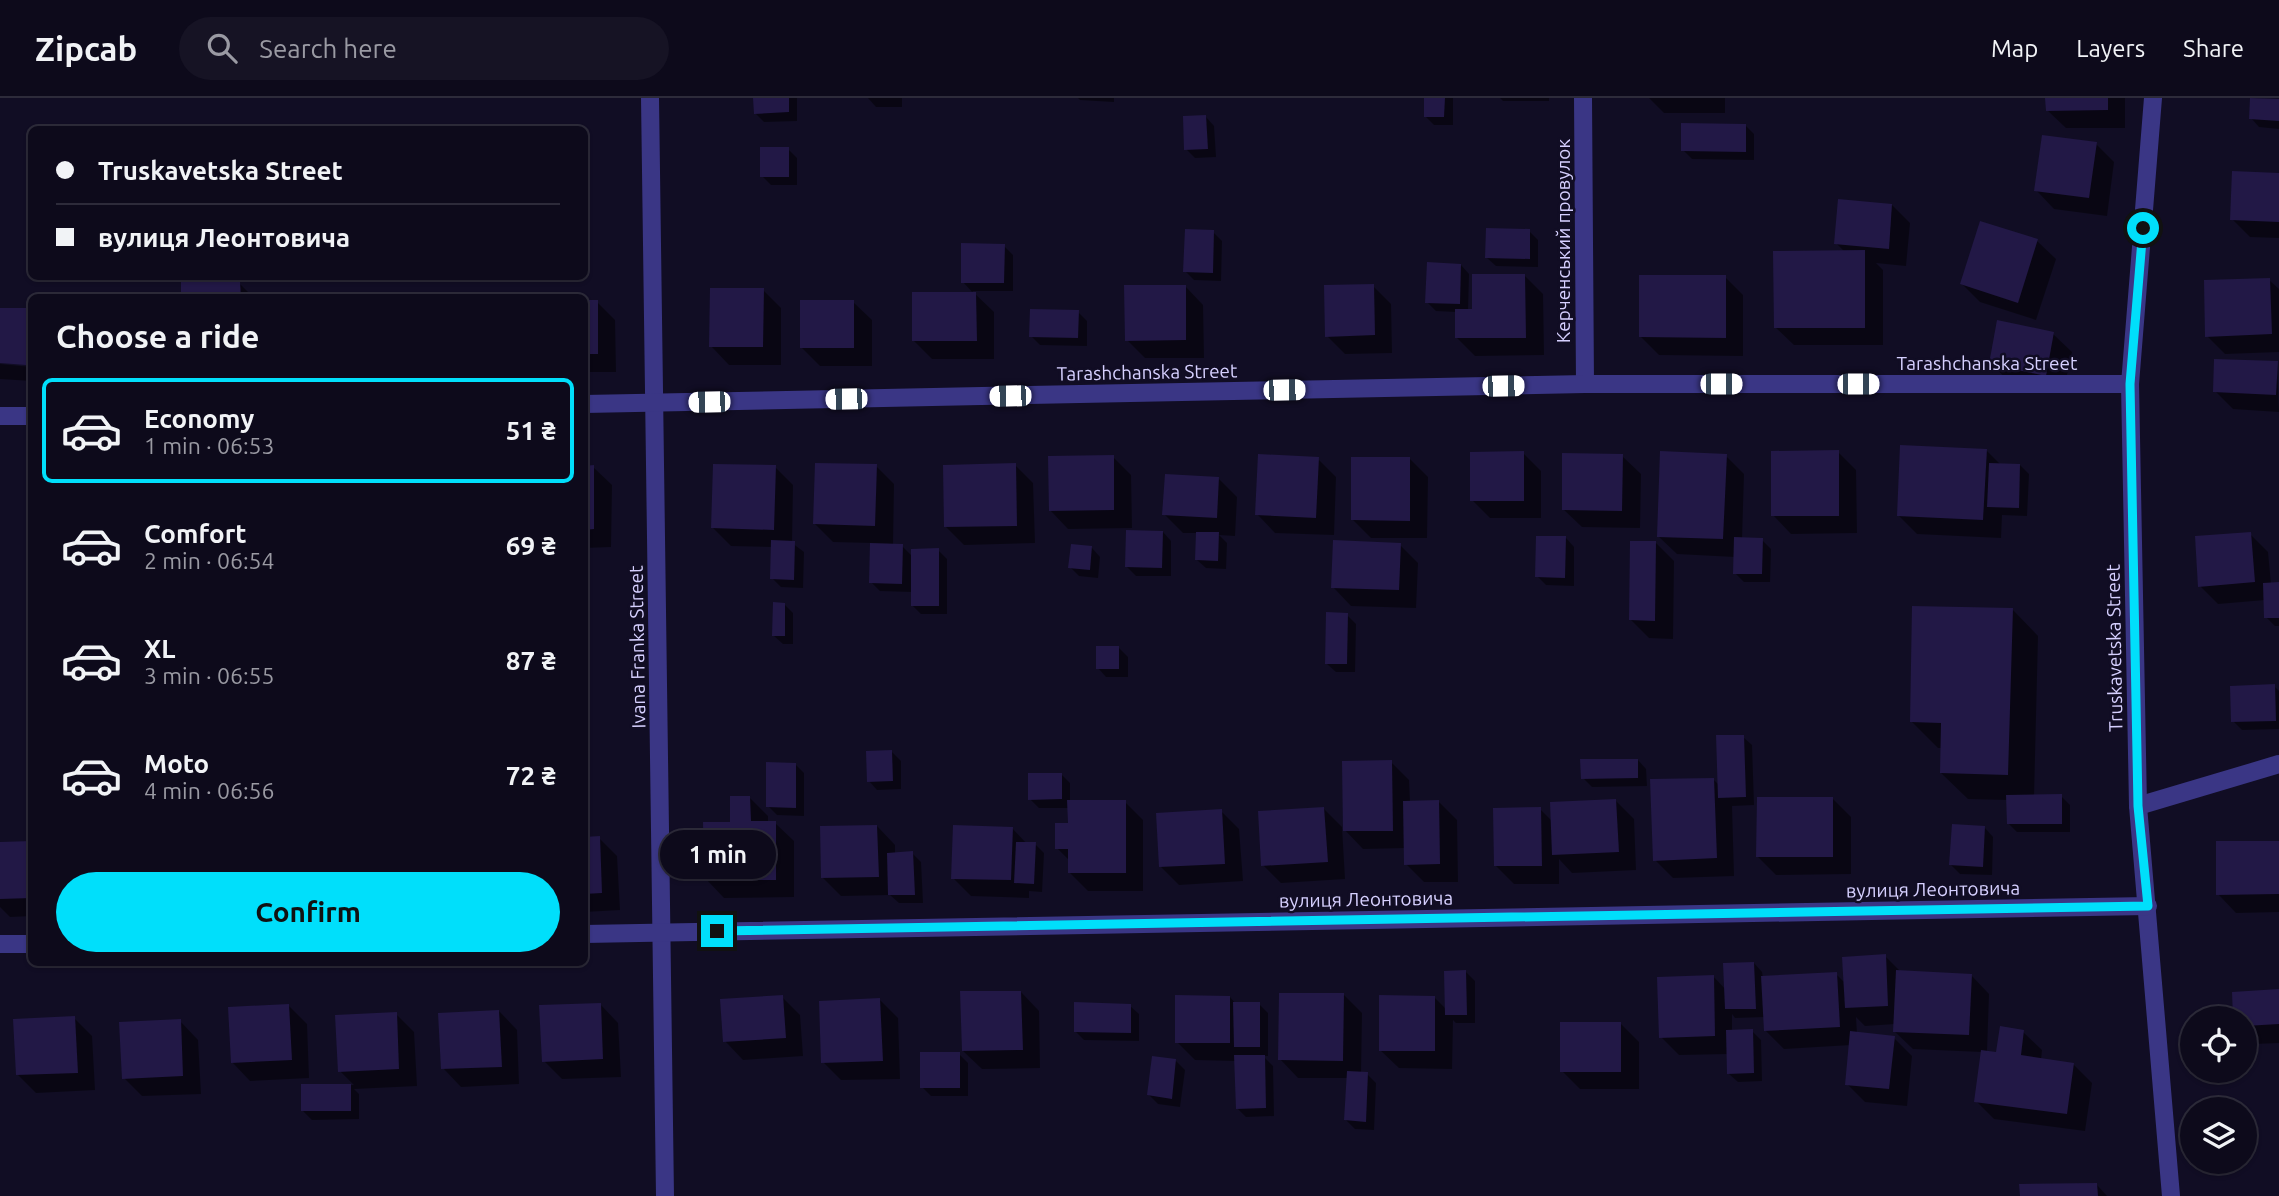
<!DOCTYPE html>
<meta charset="utf-8">
<style>
body{margin:0;font-family:Ubuntu,sans-serif;background:#161324;color:#f1f3f6;height:100vh;display:flex;flex-direction:column;font-size:26px;white-space:nowrap}
*{box-sizing:border-box;margin:0}
p{font-size:23px;color:#9a9aa3}
.icon{flex:none;width:38px;height:38px;fill:none;stroke:currentColor;stroke-width:2;stroke-linecap:round;stroke-linejoin:round}
.map{position:relative;flex:1;overflow:hidden}
.panel{position:absolute;left:28px;top:196px;width:560px;height:672px;display:flex;flex-direction:column;background:#0d0a1b;border-radius:10px;box-shadow:0 2px 5px #0004,0 0 0 2px #2d2b3a}
.panel>*{flex:none}
.banner{position:absolute;left:28px;top:28px;width:560px;height:154px;border-radius:10px;box-shadow:0 2px 5px #0004,0 0 0 2px #2d2b3a;display:grid;align-content:center;height:154px;padding:0 28px;background:#0d0a1b}
.tools{position:absolute;left:2180px;top:908px;display:grid;gap:14px}
.tools a{display:grid;place-items:center;width:77px;height:77px;border-radius:50%;background:#0d0a1b;box-shadow:0 2px 5px #0004,0 0 0 2px #2d2b3a;font-size:35px}
.end{position:absolute;width:32px;height:32px;margin:-16px;border:9px solid #00dffb;background:#111;box-shadow:0 0 0 4px #111}
.from{border-radius:50%}
.bubble{position:absolute;height:49px;border-radius:24px;background:#0d0a1b;box-shadow:0 2px 5px #0004,0 0 0 2px #2d2b3a;font-size:23px;font-weight:600;line-height:49px;text-align:center}
.car{position:absolute;width:21px;height:42px;margin:-21px -10px;border-radius:9px;box-shadow:0 0 5px 2px #0007;background:linear-gradient(#fff 24%,#345 0 40%,#fff 0 76%,#345 0 86%,#fff 0)}
.banner b{display:flex;align-items:center;gap:24px;height:66px;font-size:26px}
.banner b+b{border-top:2px solid #2d2b3a}
.banner i{width:18px;height:18px;background:#f1f3f6}
ul{padding:0;list-style:none}
li{display:flex;align-items:center;gap:21px;height:105px;margin:0 14px 10px;padding:0 14px;border:4px solid transparent;border-radius:10px}
li div{flex:1}
li b{display:block;font-size:26px}
li em{font-style:normal;font-weight:600}
li.active{border-color:#00dffb}
li>.icon{width:63px;height:63px;stroke-width:1.5}
h2{padding:0 28px;font-size:32px;line-height:84px}
.action{display:flex;gap:14px;margin-top:auto;padding:14px 28px}
.action a{flex:1;height:80px;border-radius:42px;background:#00dffb;color:#111;font-size:28px;font-weight:600;line-height:80px;text-align:center}
header{display:flex;align-items:center;gap:42px;box-sizing:border-box;height:98px;padding:0 35px;background:#0d0a1b;border-bottom:2px solid #2d2b3a}
header strong{font-size:33px}
nav{display:flex;gap:38px;margin-inline-start:auto;font-size:24px}
.search{width:490px;height:63px;background:#161324;display:flex;align-items:center;gap:18px;box-sizing:border-box;padding:0 24px;border-radius:38px;color:#9a9aa3;font-size:26px}
.map>svg:first-child{display:block}
.shadow{fill:#0007}
.building{fill:#221846}
.lines{fill:none;stroke-linecap:round;stroke-linejoin:round}
.minor{stroke:#3a3685;stroke-width:18}
.route{stroke:#00dffb;stroke-width:9}
.labels{text-anchor:middle;dominant-baseline:central;stroke-width:5;stroke-linejoin:round;paint-order:stroke}
.street-label{font-size:19px;fill:#d6d0ff;stroke:#110d24}
</style>
<header>
<strong>Zipcab</strong>
<div class="search"><svg class="icon" aria-label="search" viewBox="0 0 24 24"><circle cx="10" cy="10" r="6"/><path d="M15 15l6 6"/></svg>Search here</div>
<nav><a>Map</a><a>Layers</a><a>Share</a></nav>
</header>
<div class="map">
<svg width="2279" height="1098" viewBox="0 0 2279 1098">
<rect width="100%" height="100%" fill="#110d24"/>
<g class="shadow">
<path d="M755 0H797V23L764 24 755 15Z"/>
<path d="M868 0H902V9H876Z"/>
<path d="M1078 0H1114V4L1080 2Z"/>
<path d="M1426 0H1453V27H1434L1425 18Z"/>
<path d="M1500 0H1549V3H1503Z"/>
<path d="M1649 0H1725V15H1664Z"/>
<path d="M2047 0H2125V30H2066L2047 12Z"/>
<path d="M2252 0 2279 2V31L2259 29 2251 20Z"/>
<path d="M1206 19 1214 28 1216 59 1195 60 1186 51Z"/>
<path d="M1745 27 1754 36V62L1692 61 1683 52Z"/>
<path d="M2096 46 2114 64 2107 118 2054 111 2036 92Z"/>
<path d="M788 51 797 60V87H771L762 78Z"/>
<path d="M2279 77V140L2250 139 2232 121Z"/>
<path d="M1892 107 1910 125 1906 168 1876 165 1883 172V247H1794L1775 229 1845 154 1836 145Z"/>
<path d="M1529 133 1538 142V169L1496 168 1487 160Z"/>
<path d="M1213 134 1222 143 1221 183 1194 182 1185 173Z"/>
<path d="M2037 143 2056 161 2036 222 1980 204 1962 186Z"/>
<path d="M1004 148 1013 157V193H972L994 214V261H932L914 243 974 196 963 184Z"/>
<path d="M1461 167 1469 176 1468 213H1474L1525 178 1543 196 1544 257 1475 258 1457 240 1456 214 1436 213 1427 204Z"/>
<path d="M1725 179 1743 197V258L1659 257 1641 239Z"/>
<path d="M2269 182 2279 191V254L2225 256 2207 238Z"/>
<path d="M239 185 254 200H183Z"/>
<path d="M1185 188 1203 207 1204 260H1145L1127 242Z"/>
<path d="M1373 188 1391 206 1392 255 1345 256 1327 238Z"/>
<path d="M763 192 781 210V267H729L711 248Z"/>
<path d="M584 204H597L615 222 616 274H584Z"/>
<path d="M853 204 872 222V268H820L802 250Z"/>
<path d="M0 212H25L32 219V265L0 263Z"/>
<path d="M1078 214 1087 223V248L1040 247 1031 238Z"/>
<path d="M2053 236 2072 254 2063 295 2009 284 1991 265Z"/>
<path d="M2277 265 2279 314 2233 311 2215 293Z"/>
<path d="M0 266 32 269V283L0 281Z"/>
<path d="M1986 352 2001 367H2020L2029 376 2027 418 2002 417 2001 440 1917 436 1899 418Z"/>
<path d="M1838 354 1856 372 1857 435 1791 436 1773 417Z"/>
<path d="M1523 355 1541 373V420H1490L1472 402Z"/>
<path d="M1622 358 1641 376 1640 430 1582 429 1563 411Z"/>
<path d="M1726 358 1744 376 1742 441 1762 442 1771 451 1770 484H1744L1735 475V459L1677 456 1658 438Z"/>
<path d="M1113 359 1131 377 1132 430 1068 431 1050 412Z"/>
<path d="M1318 361 1336 379 1334 437 1275 435 1257 416Z"/>
<path d="M1410 361 1428 379 1427 440H1371L1353 422Z"/>
<path d="M1015 367 1033 385 1035 445 964 447 946 429Z"/>
<path d="M876 368 894 386 893 447 902 448 912 458 938 452 947 461V516H921L912 507V494L880 493 871 484 872 445 833 444 815 426Z"/>
<path d="M593 369 612 387 611 449 584 450V370Z"/>
<path d="M775 369 793 387 792 445 804 454 803 490 781 489 772 480 773 449 731 448 713 430Z"/>
<path d="M1219 381 1237 399 1235 438 1219 437 1227 445 1226 471 1206 470 1197 462 1198 435H1183L1164 416Z"/>
<path d="M1163 434 1171 443V478H1136L1127 469Z"/>
<path d="M2250 436 2268 454 2271 486H2279V528H2275L2266 519 2265 502 2218 506 2200 488Z"/>
<path d="M1566 440 1574 449V488L1546 487 1537 478Z"/>
<path d="M1655 444 1674 463 1673 541 1649 540 1631 522Z"/>
<path d="M1400 447 1418 465 1416 510 1351 508 1333 489Z"/>
<path d="M1092 450 1100 459 1098 480 1079 478 1070 469Z"/>
<path d="M784 506 793 515V546H783L774 538Z"/>
<path d="M2012 511 2038 538 2034 699 2061 698 2070 707V734H2017L2008 725V702L1968 701 1941 675 1942 650H1938L1911 623Z"/>
<path d="M1347 517 1356 526 1355 574H1336L1327 566Z"/>
<path d="M1119 550 1128 559V579H1106L1098 570Z"/>
<path d="M2274 588 2279 593V631L2242 632 2233 623Z"/>
<path d="M1743 639 1752 647 1754 707 1732 708 1734 778 1673 780 1655 762 1713 681 1720 688Z"/>
<path d="M892 654 901 663V691L877 692 869 683Z"/>
<path d="M1638 662 1646 671 1647 688 1592 689 1583 680Z"/>
<path d="M1391 664 1409 682 1410 704H1439L1457 722 1458 784H1424L1406 766V750L1363 751 1342 729 1345 781 1281 785 1263 767 1324 711 1345 732Z"/>
<path d="M795 666 804 675V718L777 717 768 708Z"/>
<path d="M1061 676 1070 685V704H1125L1143 722V793H1088L1069 774V762L1057 750 1069 726V710H1039L1030 701Z"/>
<path d="M750 700 768 718V725H775L794 743V799L724 800 706 781Z"/>
<path d="M1833 701 1851 719V776L1776 777 1758 759Z"/>
<path d="M1616 703 1634 721 1636 772 1572 775 1559 761V786H1514L1496 768 1540 711 1552 723Z"/>
<path d="M1221 713 1239 731 1243 783 1179 787 1161 769Z"/>
<path d="M877 728 895 747V756L912 755 921 764 923 805H899L890 797 841 798 822 779Z"/>
<path d="M1012 730 1027 746H1035L1044 755 1042 794 1029 793V800L971 798 953 780Z"/>
<path d="M1985 730 1993 739 1992 777 1960 776 1951 767Z"/>
<path d="M599 740 617 758 620 812 584 814V741Z"/>
<path d="M32 745V818L10 819 0 809V746Z"/>
<path d="M2279 745V814L2236 815 2218 796Z"/>
<path d="M1885 858 1901 874 1971 877 1989 896 1987 954 1998 956 2023 934 2042 952 2041 962 2073 966 2092 985 2085 1033 1994 1021 1976 1003 1982 954 1913 951 1894 933 1895 926 1865 928 1856 919 1857 936 1894 940 1912 958 1907 1008 1865 1004 1847 986 1851 947 1784 951 1765 932V919L1735 920 1732 916V934L1752 933 1761 942 1762 983 1738 984 1729 976 1728 956 1679 957 1661 939 1713 878 1726 892 1754 865 1762 874 1763 880 1836 876 1845 885Z"/>
<path d="M1466 874 1475 883V925H1456L1453 922 1452 971 1399 970 1380 952 1435 900 1447 912Z"/>
<path d="M2279 893V945L2254 946 2245 938V920H2235L2233 896Z"/>
<path d="M1021 894 1039 913 1040 970 982 971 963 953Z"/>
<path d="M1344 897 1362 915 1361 975 1367 976 1376 985 1374 1032 1355 1031 1346 1022 1348 980H1298L1280 961Z"/>
<path d="M782 899 800 917 803 958 743 962 725 943Z"/>
<path d="M1230 899 1236 906H1259L1268 915V958H1263L1273 968 1274 1018 1246 1019 1237 1010 1236 963 1195 962 1177 944Z"/>
<path d="M880 902 898 920 900 981 841 982 823 964Z"/>
<path d="M600 906 618 925 621 979 562 981 544 963Z"/>
<path d="M289 908 307 926 309 980 250 983 232 964Z"/>
<path d="M1130 908 1139 916V943L1084 942 1075 933Z"/>
<path d="M499 913 517 932 519 986 461 989 443 970Z"/>
<path d="M396 916 414 934 417 988 354 991 359 996V1021L312 1022 303 1013V988L354 987 340 973Z"/>
<path d="M74 920 92 938 95 992 36 995 18 977Z"/>
<path d="M180 923 198 942 201 996 142 998 124 980Z"/>
<path d="M1621 926 1639 944V991H1580L1562 973Z"/>
<path d="M959 956 968 965V998H931L922 989Z"/>
<path d="M1176 963 1185 972 1180 1009 1158 1006 1149 997Z"/>
<path d="M2097 1087 2107 1098H2021Z"/>
</g>
<g class="building">
<path d="M753 0H789V14L754 16Z"/>
<path d="M1424 0H1445L1444 19H1424Z"/>
<path d="M2045 0H2108V12L2046 13Z"/>
<path d="M2250 0 2279 1V23L2249 21Z"/>
<path d="M1206 17 1208 51 1184 52 1183 18Z"/>
<path d="M1681 25 1746 26V54L1681 53Z"/>
<path d="M2042 37 2097 44 2089 100 2034 93Z"/>
<rect x="760" y="49" width="29" height="30"/>
<path d="M2232 73 2279 75V124L2230 122Z"/>
<path d="M1838 101 1892 106 1889 151 1834 146Z"/>
<path d="M1980 123 2038 141 2018 205 1960 186Z"/>
<path d="M1486 130 1530 131V161L1485 160Z"/>
<path d="M1185 131 1214 132 1213 175 1183 174Z"/>
<path d="M961 145 1005 146 1004 185H961Z"/>
<path d="M1865 152V230H1774L1773 153Z"/>
<path d="M1427 164 1461 166 1460 206 1425 205Z"/>
<path d="M1472 176H1525L1526 240H1455V211H1472Z"/>
<path d="M1639 177H1726V240L1639 239Z"/>
<path d="M181 179 240 183 241 200H181Z"/>
<path d="M2270 180 2272 236 2205 239 2204 182Z"/>
<path d="M1374 186 1375 237 1325 239 1324 187Z"/>
<path d="M1124 187H1186V242L1125 243Z"/>
<path d="M710 190H764L763 249H709Z"/>
<path d="M912 194H976L977 243H912Z"/>
<rect x="584" y="202" width="14" height="54"/>
<rect x="800" y="202" width="54" height="48"/>
<path d="M0 210H26V267L0 265Z"/>
<path d="M1030 211 1079 212 1078 240 1029 239Z"/>
<path d="M1997 222 2054 234 2046 278 1989 266Z"/>
<path d="M2214 261 2278 263 2276 297 2213 294Z"/>
<path d="M1900 347 1987 351 1983 422 1897 418Z"/>
<path d="M1839 352V418H1771V353Z"/>
<path d="M1524 353V403H1470V354Z"/>
<path d="M1660 353 1727 356 1723 441 1657 439Z"/>
<path d="M1562 355 1623 356 1622 413 1562 412Z"/>
<path d="M1258 356 1319 359 1316 420 1255 417Z"/>
<path d="M1114 357V412L1049 413 1048 358Z"/>
<path d="M1351 359H1410V423L1351 422Z"/>
<path d="M815 365 877 366 875 428 813 426Z"/>
<path d="M1016 365 1017 428 944 429 943 367Z"/>
<path d="M1989 365 2020 366 2019 410 1987 409Z"/>
<path d="M713 366 776 367 774 432 711 430Z"/>
<path d="M594 367V431L584 432V368Z"/>
<path d="M1165 376 1219 379 1217 420 1162 417Z"/>
<path d="M1126 432 1163 433 1162 470 1125 469Z"/>
<path d="M1196 434H1219L1218 463 1195 462Z"/>
<path d="M2251 434 2255 484 2198 489 2195 438Z"/>
<path d="M1536 438H1566L1565 480 1535 479Z"/>
<path d="M1734 439 1763 440 1762 476H1733Z"/>
<path d="M771 442 795 443 794 482 770 481Z"/>
<path d="M1333 442 1401 445 1399 492 1331 490Z"/>
<path d="M1630 443H1656L1655 523 1629 522Z"/>
<path d="M870 445 903 446 902 486 869 485Z"/>
<path d="M1071 446 1092 448 1090 472 1068 470Z"/>
<path d="M939 450V508H911V451Z"/>
<path d="M2279 484V520H2264L2263 485Z"/>
<path d="M773 504 785 505V538H772Z"/>
<path d="M1912 508 2013 510 2008 677 1940 675 1941 625 1910 624Z"/>
<path d="M1326 514 1348 515 1347 566H1325Z"/>
<rect x="1096" y="548" width="23" height="23"/>
<path d="M2275 586 2276 623 2231 624 2230 588Z"/>
<path d="M1716 637H1744L1746 699 1718 700Z"/>
<path d="M892 652 893 683 867 684 866 653Z"/>
<path d="M1580 661H1638V680L1581 681Z"/>
<path d="M1392 662 1393 733H1343L1342 663Z"/>
<path d="M766 664 796 665V710L766 709Z"/>
<path d="M1028 675H1062V701L1028 702Z"/>
<path d="M1714 680 1717 760 1653 763 1650 681Z"/>
<path d="M2062 696V726H2007L2006 697Z"/>
<path d="M730 698H750L751 723H776V782H704L703 724H730Z"/>
<path d="M1757 699H1833V759H1756Z"/>
<path d="M1616 701 1619 754 1552 757 1550 704Z"/>
<path d="M1067 702H1126V775H1068V751H1055V725H1068Z"/>
<path d="M1439 702 1440 766 1404 767 1403 703Z"/>
<path d="M1324 709 1328 764 1261 768 1258 713Z"/>
<path d="M1541 709 1542 768H1494L1493 710Z"/>
<path d="M1222 711 1225 766 1159 769 1156 715Z"/>
<path d="M1952 726 1985 728 1983 769 1949 767Z"/>
<path d="M877 727 879 779 821 780 820 728Z"/>
<path d="M953 727 1013 729 1011 782 951 781Z"/>
<path d="M600 738 602 795 584 796V739Z"/>
<path d="M32 743V800L0 801V744Z"/>
<path d="M2216 743H2279V796L2216 797Z"/>
<path d="M1016 744H1036L1034 786 1014 785Z"/>
<path d="M913 753 915 797H888L887 755Z"/>
<path d="M1886 856 1888 908 1845 910 1842 859Z"/>
<path d="M1754 864 1756 911H1725L1723 865Z"/>
<path d="M1466 872 1467 917H1445L1444 873Z"/>
<path d="M1896 872 1972 876 1969 937 1893 934Z"/>
<path d="M1837 874 1840 929 1764 933 1761 878Z"/>
<path d="M1714 877 1715 938 1659 940 1657 879Z"/>
<path d="M2279 891V926L2245 928V920H2233L2232 894Z"/>
<path d="M960 893H1021L1023 952 962 953Z"/>
<path d="M1279 895H1344L1343 963 1278 962Z"/>
<path d="M783 897 786 940 723 944 720 901Z"/>
<path d="M1175 897 1230 898V945H1175Z"/>
<path d="M1379 897 1435 898V953H1379Z"/>
<path d="M880 900 883 963 821 965 819 903Z"/>
<path d="M1074 904 1131 906V935L1074 934Z"/>
<path d="M1233 904H1260V949H1234Z"/>
<path d="M601 905 603 961 542 964 539 907Z"/>
<path d="M289 906 292 962 231 965 228 909Z"/>
<path d="M499 912 502 969 441 971 438 915Z"/>
<path d="M397 914 399 971 338 974 335 917Z"/>
<path d="M75 918 78 975 16 977 13 921Z"/>
<path d="M181 921 183 978 122 981 119 924Z"/>
<rect x="1560" y="924" width="61" height="50"/>
<path d="M2000 928 2024 932 2021 957 2074 965 2067 1016 1974 1004 1981 952 1996 954Z"/>
<path d="M1753 931 1754 975 1727 976 1726 932Z"/>
<path d="M1850 933 1895 938 1889 991 1845 987Z"/>
<rect x="920" y="954" width="40" height="36"/>
<path d="M1234 957H1265L1266 1010 1236 1011Z"/>
<path d="M1152 958 1176 961 1172 1001 1147 997Z"/>
<path d="M1347 973 1368 974 1366 1024 1344 1022Z"/>
<rect x="301" y="986" width="50" height="27"/>
<path d="M2097 1085 2098 1098H2020L2019 1086Z"/>
</g>
<g class="lines">
<g class="minor">
<path d="M650 0 665 1098"/>
<path d="M1583 0 1585 286"/>
<path d="M2153 0 2130 286 2138 708 2171 1098"/>
<path d="M584 306 1585 286H2130"/>
<path d="M0 318H32"/>
<path d="M2138 708 2279 666"/>
<path d="M584 836 2148 808"/>
<path d="M0 846H32"/>
</g>
</g>
<g class="lines">
<path class="route" d="M717 833 2148 808 2138 708 2130 286 2143 130"/>
</g>
<g class="labels">
<g class="street-label">
<text transform="translate(1563 143) rotate(-90)">Керченський провулок</text>
<text x="1987" y="265">Tarashchanska Street</text>
<text transform="translate(1147 274) rotate(-1)">Tarashchanska Street</text>
<text transform="translate(637 549) rotate(-91)">Ivana Franka Street</text>
<text transform="translate(2114 550) rotate(-91)">Truskavetska Street</text>
<text transform="translate(1933 791) rotate(-1)">вулиця Леонтовича</text>
<text transform="translate(1366 801) rotate(-1)">вулиця Леонтовича</text>
</g>
</g>
</svg>
<div class="tools">
<a><svg class="icon" aria-label="locate" viewBox="0 0 24 24"><circle cx="12" cy="12" r="6"/><path d="M12 2v4M12 18v4M2 12h4M18 12h4"/></svg></a>
<a><svg class="icon" aria-label="layers" viewBox="0 0 24 24"><path d="M12 4l9 5-9 5-9-5zM3 14l9 5 9-5"/></svg></a>
</div>
<i class="end from" style="left:2143px;top:130px"></i>
<i class="end" style="left:717px;top:833px"></i>
<div class="bubble" style="left:660px;top:732px;width:116px">1 min</div>
<i class="car" style="left:1721px;top:286px;rotate:90deg"></i>
<i class="car" style="left:1858px;top:286px;rotate:90deg"></i>
<i class="car" style="left:1503px;top:288px;rotate:89deg"></i>
<i class="car" style="left:1284px;top:292px;rotate:89deg"></i>
<i class="car" style="left:1010px;top:298px;rotate:269deg"></i>
<i class="car" style="left:846px;top:301px;rotate:269deg"></i>
<i class="car" style="left:709px;top:304px;rotate:269deg"></i>
<div class="banner">
<b><i class="from"></i>Truskavetska Street</b>
<b><i></i>вулиця Леонтовича</b>
</div>
<section class="panel">
<h2>Choose a ride</h2>
<ul>
<li class="active"><svg class="icon" aria-label="car" viewBox="0 0 24 24"><path d="M5 17H2v-5l4-1 3-4h7l3 4 3 1v5h-3M9 17h6M6 11h13"/><circle cx="7" cy="17" r="2"/><circle cx="17" cy="17" r="2"/></svg><div><b>Economy</b><p>1 min · 06:53</p></div><em>51 ₴</em></li>
<li><svg class="icon" aria-label="car" viewBox="0 0 24 24"><path d="M5 17H2v-5l4-1 3-4h7l3 4 3 1v5h-3M9 17h6M6 11h13"/><circle cx="7" cy="17" r="2"/><circle cx="17" cy="17" r="2"/></svg><div><b>Comfort</b><p>2 min · 06:54</p></div><em>69 ₴</em></li>
<li><svg class="icon" aria-label="car" viewBox="0 0 24 24"><path d="M5 17H2v-5l4-1 3-4h7l3 4 3 1v5h-3M9 17h6M6 11h13"/><circle cx="7" cy="17" r="2"/><circle cx="17" cy="17" r="2"/></svg><div><b>XL</b><p>3 min · 06:55</p></div><em>87 ₴</em></li>
<li><svg class="icon" aria-label="car" viewBox="0 0 24 24"><path d="M5 17H2v-5l4-1 3-4h7l3 4 3 1v5h-3M9 17h6M6 11h13"/><circle cx="7" cy="17" r="2"/><circle cx="17" cy="17" r="2"/></svg><div><b>Moto</b><p>4 min · 06:56</p></div><em>72 ₴</em></li>
</ul>
<div class="action"><a>Confirm</a></div>
</section>
</div>
